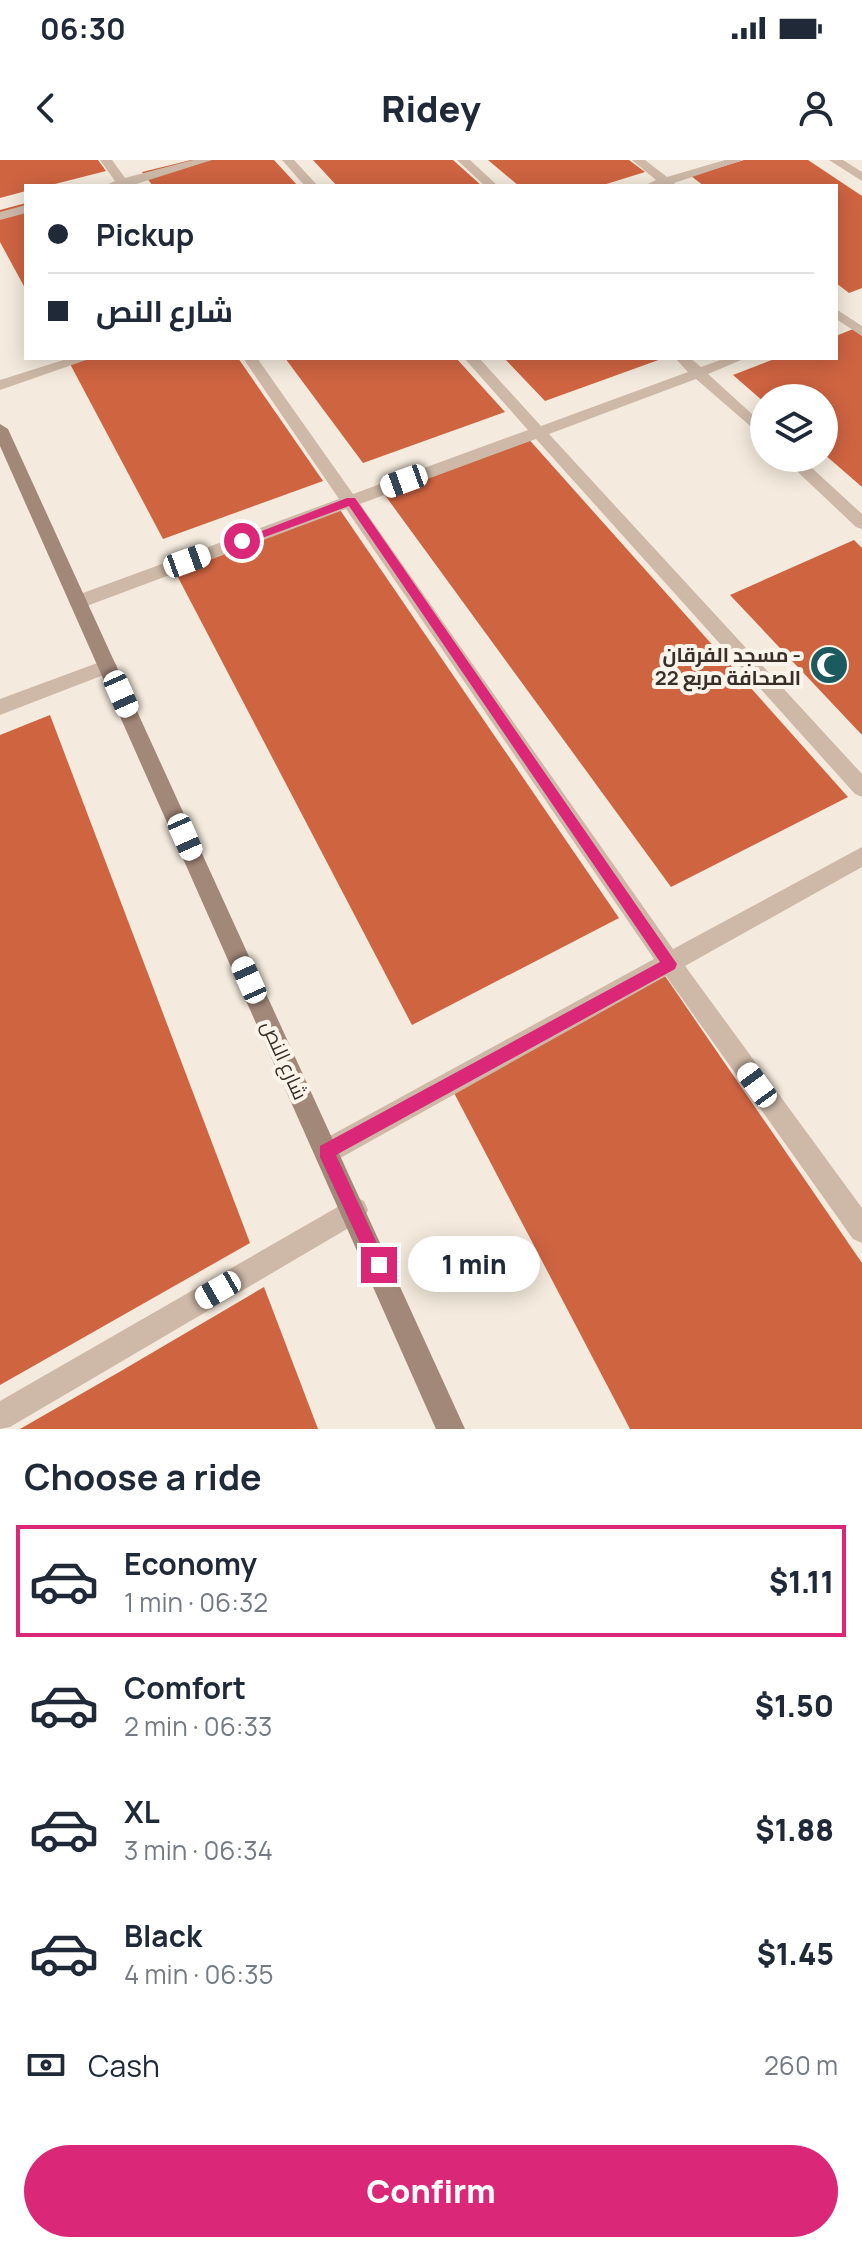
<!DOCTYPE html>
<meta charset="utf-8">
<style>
body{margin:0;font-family:Manrope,Cairo,sans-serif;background:#f6f6f7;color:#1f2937;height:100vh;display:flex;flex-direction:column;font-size:30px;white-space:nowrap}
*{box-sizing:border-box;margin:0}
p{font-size:26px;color:#747a83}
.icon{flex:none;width:44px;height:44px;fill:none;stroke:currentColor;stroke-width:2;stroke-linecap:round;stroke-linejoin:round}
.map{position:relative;height:1269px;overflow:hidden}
.sheet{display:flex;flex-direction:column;background:#fff;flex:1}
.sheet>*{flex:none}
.banner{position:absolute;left:24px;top:24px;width:814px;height:176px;border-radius:0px;box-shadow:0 4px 20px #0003;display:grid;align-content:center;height:176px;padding:0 24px;background:#fff}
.controls{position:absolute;left:750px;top:224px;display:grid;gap:16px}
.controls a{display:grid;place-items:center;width:88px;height:88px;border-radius:50%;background:#fff;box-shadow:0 4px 20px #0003;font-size:40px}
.end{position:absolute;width:36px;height:36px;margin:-18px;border:10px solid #db2777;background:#fff;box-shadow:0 0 0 4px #fff}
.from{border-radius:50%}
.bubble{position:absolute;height:56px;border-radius:28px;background:#fff;box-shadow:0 4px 20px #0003;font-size:26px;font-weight:800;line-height:56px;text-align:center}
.car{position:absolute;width:24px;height:48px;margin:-24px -12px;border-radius:10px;box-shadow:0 0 6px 2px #0007;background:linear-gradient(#fff 24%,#345 0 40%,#fff 0 76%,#345 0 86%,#fff 0)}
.banner b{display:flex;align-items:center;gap:28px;height:76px;font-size:30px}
.banner b+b{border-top:2px solid #e0e1e3}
.banner i{width:20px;height:20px;background:#1f2937}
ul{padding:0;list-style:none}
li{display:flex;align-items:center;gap:24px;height:112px;margin:0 16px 12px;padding:0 8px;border:4px solid transparent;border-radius:0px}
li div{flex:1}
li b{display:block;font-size:30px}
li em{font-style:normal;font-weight:800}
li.current{border-color:#db2777}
li>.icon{width:72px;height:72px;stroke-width:1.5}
h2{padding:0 24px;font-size:36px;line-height:96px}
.pay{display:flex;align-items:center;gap:20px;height:88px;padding:0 24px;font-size:30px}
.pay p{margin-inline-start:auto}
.cta{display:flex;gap:16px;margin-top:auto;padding:16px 24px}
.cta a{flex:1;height:92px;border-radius:48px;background:#db2777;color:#fff;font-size:32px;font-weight:800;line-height:92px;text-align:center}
.status{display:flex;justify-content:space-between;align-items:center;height:56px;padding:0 40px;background:#fff;direction:ltr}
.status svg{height:22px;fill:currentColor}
header{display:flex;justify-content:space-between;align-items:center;height:104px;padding:0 24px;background:#fff;font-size:36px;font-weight:800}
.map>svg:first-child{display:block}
.building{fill:#cf6441}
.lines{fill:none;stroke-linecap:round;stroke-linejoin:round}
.street{fill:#ceb9a8;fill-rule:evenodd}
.secondary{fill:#a28879;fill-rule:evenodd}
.route{fill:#db2777}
.labels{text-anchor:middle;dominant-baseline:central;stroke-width:8;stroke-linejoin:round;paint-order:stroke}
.poi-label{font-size:20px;font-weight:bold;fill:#3a2e29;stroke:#fbf4eb;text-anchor:end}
.street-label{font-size:20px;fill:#3a2e29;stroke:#fbf4eb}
</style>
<div class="status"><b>06:30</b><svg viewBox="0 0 49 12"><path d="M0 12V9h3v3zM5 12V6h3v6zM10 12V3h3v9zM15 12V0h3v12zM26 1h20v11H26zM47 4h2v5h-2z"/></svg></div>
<header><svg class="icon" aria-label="back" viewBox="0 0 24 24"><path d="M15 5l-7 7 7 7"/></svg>Ridey<svg class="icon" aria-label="person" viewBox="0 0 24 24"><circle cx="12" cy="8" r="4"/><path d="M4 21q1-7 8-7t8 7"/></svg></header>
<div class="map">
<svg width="862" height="1269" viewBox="0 0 862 1269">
<rect width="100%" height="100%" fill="#f4eadd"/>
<g class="building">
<path d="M0 0H98L106 11 47 26H26V31L0 38Z"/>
<path d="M191 0H274L298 26H153L142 12Z"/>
<path d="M313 0H453L482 26H337Z"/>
<path d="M488 0H629L645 12 600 26H519Z"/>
<path d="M744 0H808L862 36V128L849 133 836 123V26H704L691 16Z"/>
<path d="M26 43V130L0 82V50Z"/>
<path d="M853 169 862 176V327L824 294V238H764V242L733 215 777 198H836V176Z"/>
<path d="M83 198H238L323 321 163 379 69 202Z"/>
<path d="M285 198H456L505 252 363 303Z"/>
<path d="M504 198H664L545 241Z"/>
<path d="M525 275 848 637 671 727 379 327Z"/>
<path d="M336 344 619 758 412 865 170 402Z"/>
<path d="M854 380 862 388V575L730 435Z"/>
<path d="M50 555 250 1083 0 1225V575Z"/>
<path d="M665 816 862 1103V1269H630L453 931Z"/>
<path d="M264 1127 318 1269H20L121 1211Z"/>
</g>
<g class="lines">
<g class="street">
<path d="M100 0H112L125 18 193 0H212L130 26H104L115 21Z"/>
<path d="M282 0H294L318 26H305Z"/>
<path d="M457 0H470L498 26H485Z"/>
<path d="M632 0H645L667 17 725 0H743L674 23 677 26H644L656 20Z"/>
<path d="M829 0H843L862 12V21Z"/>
<path d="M26 45V53L0 60V52Z"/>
<path d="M836 149 862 166V176L836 159Z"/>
<path d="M70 198H92L0 230V220Z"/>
<path d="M243 198H257L353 334 528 270 464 198H479L541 266 688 212 675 198H690L701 207 726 198H746L708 214 764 265V278L696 219 549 274 862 614V637L855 634 536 279 360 344 673 789 862 687V707L685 806 862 1048V1083L853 1079 666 816 335 1001 326 1004 317 1001 314 992 317 983 654 799 346 349 84 447H72L69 442 72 437 339 339Z"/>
<path d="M783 298H801L862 354V369L856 367Z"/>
<path d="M108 499 114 501 117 506 114 511 0 555V539Z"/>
<path d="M355 1037 364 1041 368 1050 364 1059 10 1267 0 1269V1241Z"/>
</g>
<path class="secondary" d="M0 264 8 269 465 1269H436L0 286Z"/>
</g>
<path class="route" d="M347 338H355L677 804 675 809 336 995 387 1105 379 1113 373 1111 320 997V986L660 802 349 346 246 384 236 381Z"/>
<defs>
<g id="mosque-disc" transform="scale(2)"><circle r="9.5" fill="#1b5a5f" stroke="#fbf4eb"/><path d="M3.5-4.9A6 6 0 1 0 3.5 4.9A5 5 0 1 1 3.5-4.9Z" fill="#fff"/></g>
</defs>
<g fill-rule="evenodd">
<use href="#mosque-disc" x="829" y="505"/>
</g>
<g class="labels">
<g class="poi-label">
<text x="801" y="494">مسجد الفرقان -<tspan x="801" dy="23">الصحافة مربع 22</tspan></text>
</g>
<g class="street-label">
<text transform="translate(285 900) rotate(66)">شارع النص</text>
</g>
</g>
</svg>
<div class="controls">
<a><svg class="icon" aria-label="layers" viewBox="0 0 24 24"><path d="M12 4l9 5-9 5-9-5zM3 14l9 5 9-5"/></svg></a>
</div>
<i class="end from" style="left:242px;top:381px"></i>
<i class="end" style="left:379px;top:1105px"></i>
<div class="bubble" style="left:408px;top:1076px;width:132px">1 min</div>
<i class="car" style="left:404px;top:321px;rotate:250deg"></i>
<i class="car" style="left:187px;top:401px;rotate:70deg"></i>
<i class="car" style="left:121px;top:534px;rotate:156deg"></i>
<i class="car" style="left:185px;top:677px;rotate:156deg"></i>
<i class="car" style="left:249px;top:820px;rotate:336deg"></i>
<i class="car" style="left:757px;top:925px;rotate:324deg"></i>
<i class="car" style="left:218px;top:1130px;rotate:240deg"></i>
<div class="banner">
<b><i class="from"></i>Pickup</b>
<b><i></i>شارع النص</b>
</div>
</div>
<section class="sheet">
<h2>Choose a ride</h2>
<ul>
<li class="current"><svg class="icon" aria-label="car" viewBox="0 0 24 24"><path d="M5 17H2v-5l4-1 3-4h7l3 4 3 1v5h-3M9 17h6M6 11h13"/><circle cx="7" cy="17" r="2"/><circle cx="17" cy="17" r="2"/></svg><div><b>Economy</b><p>1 min · 06:32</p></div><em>$1.11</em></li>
<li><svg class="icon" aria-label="car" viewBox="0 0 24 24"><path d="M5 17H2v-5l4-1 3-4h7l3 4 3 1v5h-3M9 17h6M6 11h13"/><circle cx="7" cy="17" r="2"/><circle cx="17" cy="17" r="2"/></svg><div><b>Comfort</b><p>2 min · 06:33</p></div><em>$1.50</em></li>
<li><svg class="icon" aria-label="car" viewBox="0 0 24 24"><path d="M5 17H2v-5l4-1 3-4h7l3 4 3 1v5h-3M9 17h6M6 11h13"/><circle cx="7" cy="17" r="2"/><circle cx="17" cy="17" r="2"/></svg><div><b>XL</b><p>3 min · 06:34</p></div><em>$1.88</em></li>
<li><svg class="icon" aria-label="car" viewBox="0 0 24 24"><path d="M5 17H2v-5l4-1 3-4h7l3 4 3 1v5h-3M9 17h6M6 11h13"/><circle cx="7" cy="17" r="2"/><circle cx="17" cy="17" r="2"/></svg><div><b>Black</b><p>4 min · 06:35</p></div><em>$1.45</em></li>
</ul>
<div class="pay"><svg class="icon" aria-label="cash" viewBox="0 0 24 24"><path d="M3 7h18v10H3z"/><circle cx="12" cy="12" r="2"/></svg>Cash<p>260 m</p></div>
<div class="cta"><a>Confirm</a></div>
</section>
